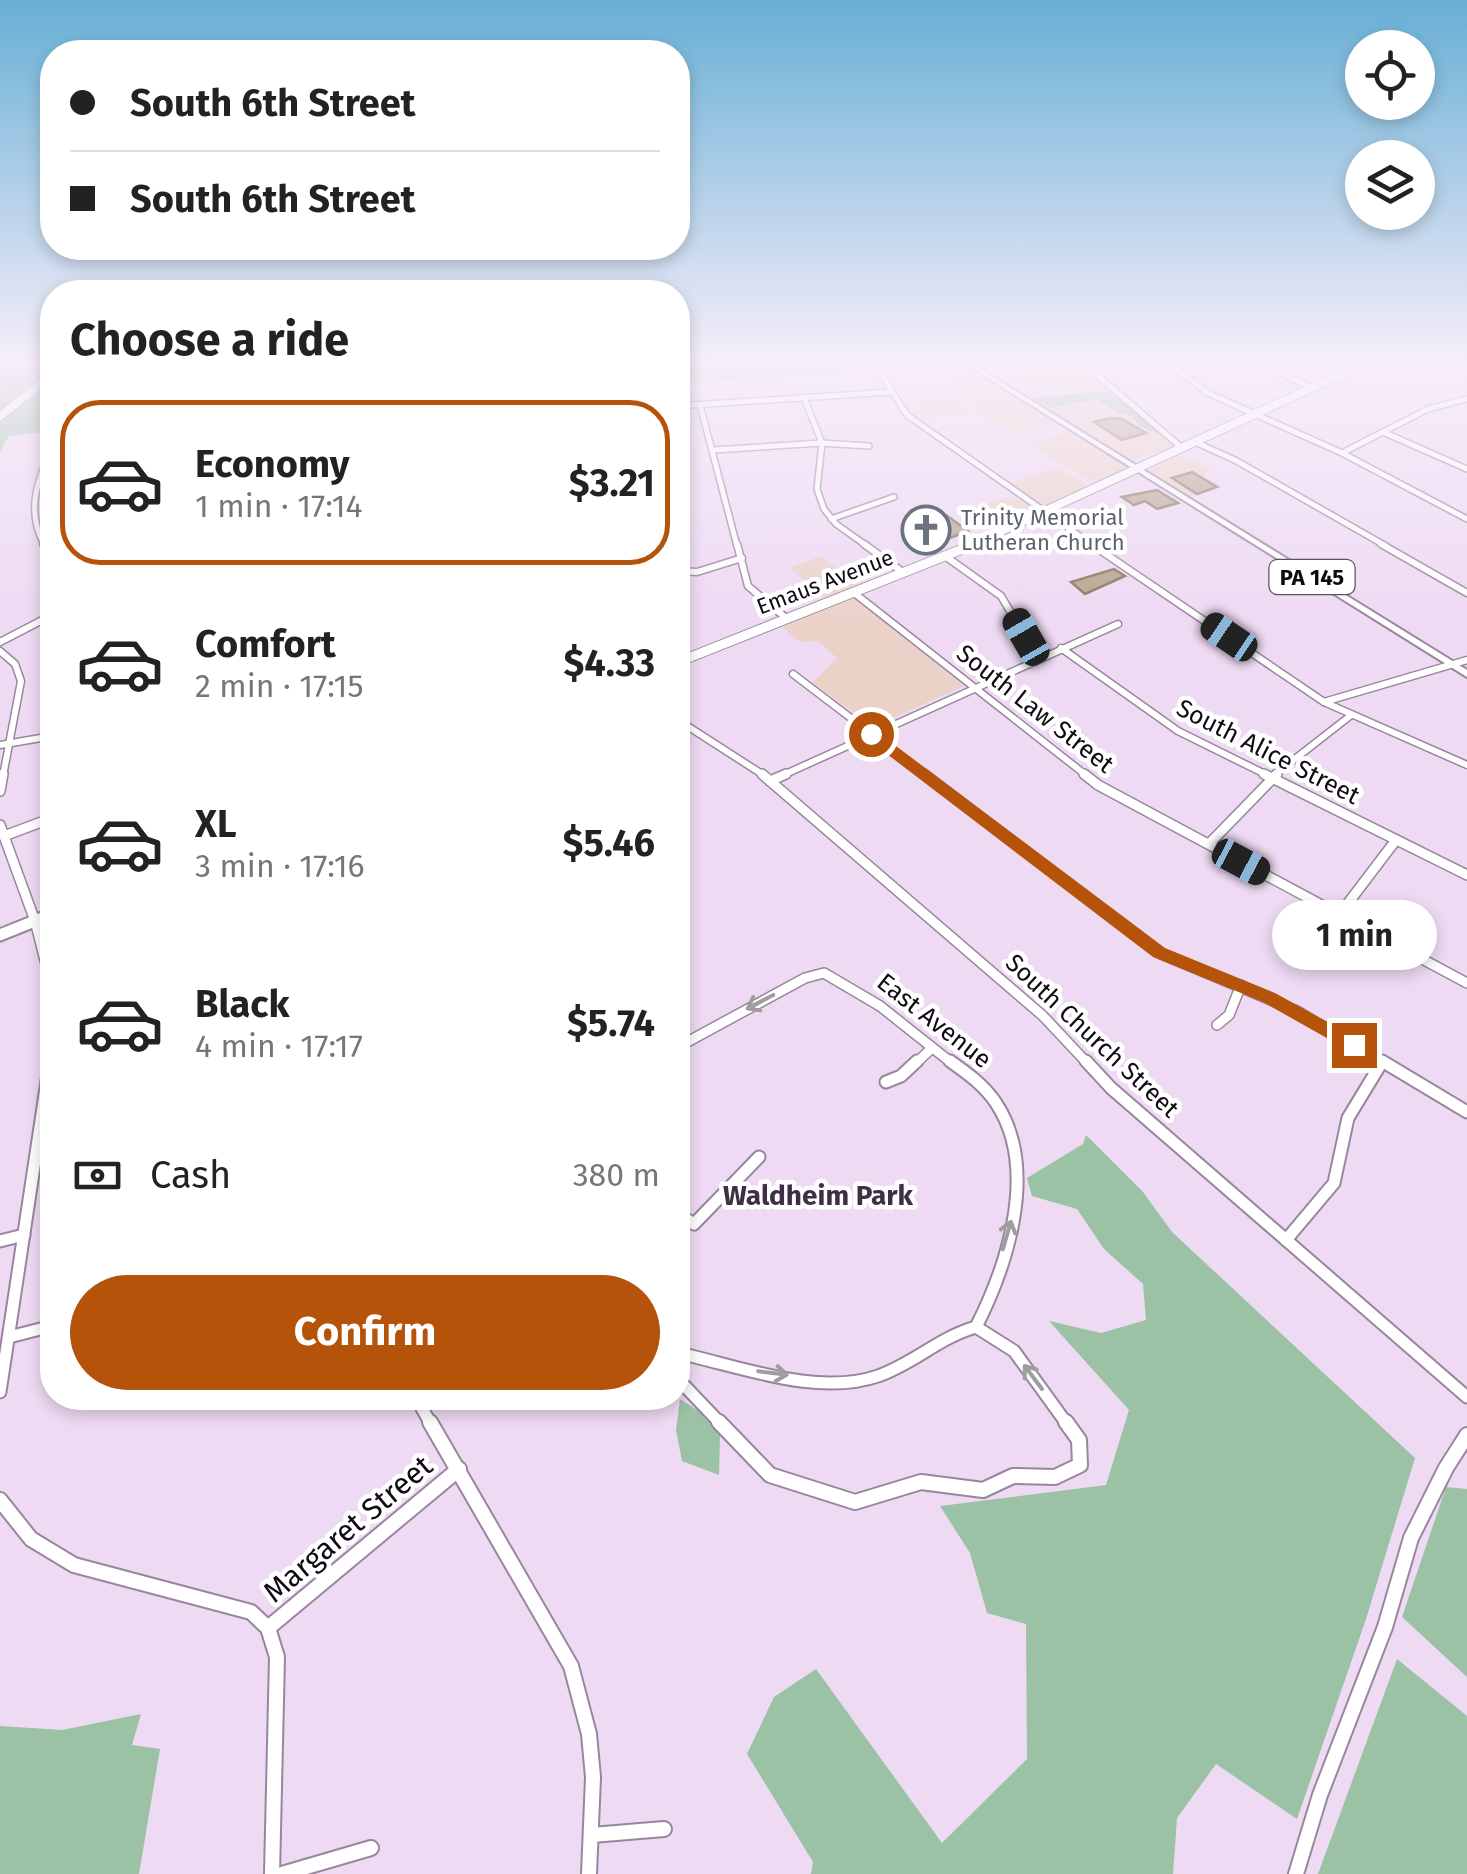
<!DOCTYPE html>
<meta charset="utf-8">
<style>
body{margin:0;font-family:"Fira Sans",sans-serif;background:#f6f6f6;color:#222;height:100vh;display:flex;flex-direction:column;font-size:38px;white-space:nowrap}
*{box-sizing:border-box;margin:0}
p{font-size:32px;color:#767676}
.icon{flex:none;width:55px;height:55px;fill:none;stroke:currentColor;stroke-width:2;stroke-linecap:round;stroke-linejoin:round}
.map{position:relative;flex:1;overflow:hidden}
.details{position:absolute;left:40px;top:280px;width:650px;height:1130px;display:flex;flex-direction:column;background:#fff;border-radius:40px;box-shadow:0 5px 15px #0003}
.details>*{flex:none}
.hud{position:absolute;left:40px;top:40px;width:650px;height:220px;border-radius:40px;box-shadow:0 5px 15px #0003;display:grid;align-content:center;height:220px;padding:0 30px;background:#fff}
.tools{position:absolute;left:1345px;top:30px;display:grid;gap:20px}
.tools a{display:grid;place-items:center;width:90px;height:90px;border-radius:50%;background:#fff;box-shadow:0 5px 15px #0003;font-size:50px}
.end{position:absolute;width:45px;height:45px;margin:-22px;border:12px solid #b45309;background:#fff;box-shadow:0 0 0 5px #fff}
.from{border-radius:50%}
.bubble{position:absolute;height:70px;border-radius:35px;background:#fff;box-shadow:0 5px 15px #0003;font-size:32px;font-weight:700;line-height:70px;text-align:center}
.car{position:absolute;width:30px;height:60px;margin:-30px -15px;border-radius:12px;box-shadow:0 0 8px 2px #0007;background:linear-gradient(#222 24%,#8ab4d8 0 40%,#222 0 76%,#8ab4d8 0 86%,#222 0)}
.hud b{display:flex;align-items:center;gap:35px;height:95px;font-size:38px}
.hud b+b{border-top:2px solid #e0e0e0}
.hud i{width:25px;height:25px;background:#222}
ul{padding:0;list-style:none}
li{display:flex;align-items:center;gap:30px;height:165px;margin:0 20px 15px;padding:0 10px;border:5px solid transparent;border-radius:40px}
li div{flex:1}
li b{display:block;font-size:38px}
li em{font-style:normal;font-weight:700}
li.active{border-color:#b45309}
li>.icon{width:90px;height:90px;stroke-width:1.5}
h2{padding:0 30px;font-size:45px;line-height:120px}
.pay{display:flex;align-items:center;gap:25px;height:110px;padding:0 30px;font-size:38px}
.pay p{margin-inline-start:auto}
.action{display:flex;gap:20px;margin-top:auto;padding:20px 30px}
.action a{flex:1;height:115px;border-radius:60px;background:#b45309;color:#fff;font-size:40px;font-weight:700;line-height:115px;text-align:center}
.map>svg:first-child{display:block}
.commercial{fill:#ebd2c9}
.green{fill:#9bc2a4}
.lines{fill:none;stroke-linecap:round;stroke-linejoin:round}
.stream{stroke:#46a8b8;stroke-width:2.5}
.building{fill:#b6a28a;stroke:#87755e;stroke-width:2.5}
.street-far4-casing{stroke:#99869e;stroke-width:8}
.street-far3-casing{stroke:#99869e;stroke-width:9}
.street-far2-casing{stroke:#99869e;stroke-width:12}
.street-far1-casing{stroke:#99869e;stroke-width:15}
.street-casing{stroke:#99869e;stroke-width:18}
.secondary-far2-casing{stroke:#99869e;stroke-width:10}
.secondary-far1-casing{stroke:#99869e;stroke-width:11}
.secondary-casing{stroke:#99869e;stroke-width:15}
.primary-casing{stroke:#99869e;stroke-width:4}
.street-far4{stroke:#fff;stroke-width:5}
.street-far3{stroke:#fff;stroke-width:6}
.street-far2{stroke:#fff;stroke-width:9}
.street-far1{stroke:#fff;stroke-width:11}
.street{stroke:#fff;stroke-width:14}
.secondary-far2{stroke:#fff;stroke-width:8}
.secondary-far1{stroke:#fff;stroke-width:9}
.secondary{stroke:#fff;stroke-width:11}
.primary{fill:#fff;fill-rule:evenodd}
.oneway{stroke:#9f9da0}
.route{fill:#b45309}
.labels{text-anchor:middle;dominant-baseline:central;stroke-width:9;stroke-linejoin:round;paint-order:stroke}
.far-worship-label{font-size:22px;fill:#5b616d;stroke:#fff;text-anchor:start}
.shield{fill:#fff;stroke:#575358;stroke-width:2.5}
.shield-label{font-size:22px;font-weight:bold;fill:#0f0911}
.far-street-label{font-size:22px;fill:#0f0911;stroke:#fff}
.street-label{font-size:25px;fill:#0f0911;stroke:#fff}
.neighbourhood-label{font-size:28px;font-weight:bold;fill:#402f44;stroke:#fff}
.near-street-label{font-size:30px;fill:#0f0911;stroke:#fff}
</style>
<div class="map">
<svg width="1467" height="1874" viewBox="0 0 1467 1874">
<rect width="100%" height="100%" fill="#eedaf3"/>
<g class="commercial">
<path d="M879 362H959L1055 422 1012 434 976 411 945 366 884 371Z"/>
<path d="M969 362H1078L1104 385 1021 393Z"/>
<path d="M1111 390 1175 445 1176 446 1132 460 1030 399Z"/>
<path d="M960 396 971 411 918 420 903 404Z"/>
<path d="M1069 431 1127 467V468L1095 483 1028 444Z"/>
<path d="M1179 454 1210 469 1202 475 1222 486 1188 497 1149 471Z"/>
<path d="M1059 467 1089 486 1044 507 1008 483Z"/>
<path d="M1013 496 1036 511 1002 527 975 508Z"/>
<path d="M820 556 859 584 826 598 790 568Z"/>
<path d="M849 597H854L964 686 873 727 820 688 813 682 837 658 818 641 800 642 781 625Z"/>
</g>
<g class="green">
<path d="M1 362H52V368L0 411Z"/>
<path d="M678 362 681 365 869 362 873 370 697 382 692 381 684 366 685 381H678Z"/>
<path d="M52 382V431L9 436 0 452V421Z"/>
<path d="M1111 391 1160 434 1139 426 1132 416 1118 413 1096 399 1050 408 1032 398Z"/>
<path d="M1086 1135 1143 1192 1172 1232 1415 1458 1366 1619 1297 1819 1216 1764 1177 1818 1173 1874H811L813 1862 747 1754 774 1697 816 1669 942 1843 1027 1759 1026 1624 987 1613 970 1553 940 1506 1106 1485 1129 1410 1049 1321 1101 1333 1146 1320 1143 1284 1104 1249 1077 1209 1032 1196 1027 1178 1083 1144Z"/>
<path d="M680 1399 699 1411 720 1435 719 1475 682 1461 676 1430Z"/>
<path d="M1446 1487 1467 1489V1677L1402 1617Z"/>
<path d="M1397 1659 1467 1716V1874H1318Z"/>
<path d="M141 1714 132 1745 160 1749 139 1874H0V1726L62 1730Z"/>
</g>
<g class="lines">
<path class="stream" d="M678 366 730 362"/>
</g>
<g class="building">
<path d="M1111 418 1122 419 1146 433 1122 440 1094 422Z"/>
<path d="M1192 472 1217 487 1197 494 1172 478Z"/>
<path d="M1157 490 1178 503 1157 509 1145 501 1134 505 1122 497Z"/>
<path d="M946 515 968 531 937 543 915 529Z"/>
<path d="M1114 569 1125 576 1085 594 1071 582Z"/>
</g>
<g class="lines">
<g class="street-far4-casing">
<g id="street-far4">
<path d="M874 362 907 415 1094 546"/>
<path d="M1082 362 1182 448"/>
<path d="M1168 362 1208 393 1342 453 1467 519"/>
<path d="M1256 362 1312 388"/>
<path d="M804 398 822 443 817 489 824 509 836 524 867 546"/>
<path d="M700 405 737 546"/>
<path d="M678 406 890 392"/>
<path d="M1383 432 1467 469"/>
<path d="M1195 442 1235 460 1386 546"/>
<path d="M713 450 822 443 869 446"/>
<path d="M1342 453 1428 409 1467 399"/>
<path d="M831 519 894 497"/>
<path d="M45 546C26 513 36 482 52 449"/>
</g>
</g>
<g class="street-far3-casing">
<g id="street-far3">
<path d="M43 544 52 556"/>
<path d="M737 544 748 586 786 618"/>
<path d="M864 544 904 573"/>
<path d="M1091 544 1324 702 1467 765"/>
<path d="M1381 544 1467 593"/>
<path d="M945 556 1001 596 1038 658"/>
<path d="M678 571 697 572 742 558"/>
<path d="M853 592 1087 776"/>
<path d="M0 642 52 615"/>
<path d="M1061 648 1178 731 1269 776"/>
<path d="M0 651 15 664 21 681 3 776"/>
<path d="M793 674 927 776"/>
<path d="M1324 702 1467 660"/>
<path d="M678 720 765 776"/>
<path d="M0 745 52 736"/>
<path d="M781 776 1118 624"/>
<path d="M1273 776 1350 716"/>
</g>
</g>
<g class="street-far2-casing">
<g id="street-far2">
<path d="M762 774 1043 1016 1088 1064"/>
<path d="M924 774 1159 953 1297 1011 1386 1064"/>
<path d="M1084 774 1098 785 1467 983"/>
<path d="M1264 774 1467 875"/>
<path d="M770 781 786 774"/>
<path d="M0 791 3 774"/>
<path d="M0 825 35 921 52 988"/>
<path d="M4 836 52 818"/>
<path d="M1209 844 1277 774"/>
<path d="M1339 915 1396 840"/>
<path d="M1217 1025 1229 1015 1241 985"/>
<path d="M678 1047 805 978 824 973 880 1006 953 1064"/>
<path d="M50 1064 52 1049"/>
<path d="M915 1064 932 1048"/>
</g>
</g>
<g class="street-far1-casing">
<g id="street-far1">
<path d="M950 1061C967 1073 984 1085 996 1103 1039 1168 1008 1264 976 1327"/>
<path d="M1086 1061 1111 1088 1467 1397"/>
<path d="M1382 1061 1467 1112"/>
<path d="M886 1082 901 1076 917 1061"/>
<path d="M678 1214 694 1224 759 1157"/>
<path d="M1286 1240 1334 1183 1348 1118 1382 1062"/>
<path d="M0 1241 24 1235"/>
<path d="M976 1327 1014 1351 1067 1424"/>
<path d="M9 1337 52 1326"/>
<path d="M678 1353C739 1366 817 1397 878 1376 913 1364 940 1337 976 1327"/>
<path d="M678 1379 721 1424"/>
<path d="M0 1392 50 1061"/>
<path d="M416 1398 431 1424"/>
</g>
</g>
<g class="street-casing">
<g id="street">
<path d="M430 1422 571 1666 589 1734 593 1777 589 1874"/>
<path d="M719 1422 770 1475 855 1502 921 1482 983 1490 1013 1476 1055 1477 1080 1465 1079 1440 1066 1422"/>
<path d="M1446 1468 1467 1435"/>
<path d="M0 1500 31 1539 74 1565 251 1612 268 1628 277 1657 272 1874"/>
<path d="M268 1628 459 1469"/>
<path d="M592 1835 664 1829"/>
<path d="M282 1874 371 1848"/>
<path d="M1296 1874 1320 1795 1385 1627 1411 1538 1445 1470"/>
</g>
</g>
<g class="secondary-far2-casing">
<g id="secondary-far2">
<path d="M0 416 52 375"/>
<path d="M969 546 1368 362"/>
</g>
</g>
<g class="secondary-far1-casing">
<path id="secondary-far1" d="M678 662 975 544"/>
</g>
<g class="secondary-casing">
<path id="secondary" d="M0 935 52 914"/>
</g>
<g class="primary-casing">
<path id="primary" d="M962 362H969L1467 670V677Z"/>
</g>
<use href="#street-far4" class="street-far4"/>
<use href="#street-far3" class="street-far3"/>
<use href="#street-far2" class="street-far2"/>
<use href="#street-far1" class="street-far1"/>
<use href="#street" class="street"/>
<use href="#secondary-far2" class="secondary-far2"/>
<use href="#secondary-far1" class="secondary-far1"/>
<use href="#secondary" class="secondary"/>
<use href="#primary" class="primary"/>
</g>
<defs><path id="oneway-shaft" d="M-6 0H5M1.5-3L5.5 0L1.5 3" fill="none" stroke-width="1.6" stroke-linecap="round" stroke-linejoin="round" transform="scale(2.5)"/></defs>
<g class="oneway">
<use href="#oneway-shaft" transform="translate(760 1002) rotate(152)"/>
<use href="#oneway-shaft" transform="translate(1007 1235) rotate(-74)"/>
<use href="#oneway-shaft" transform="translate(773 1373) rotate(7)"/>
<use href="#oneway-shaft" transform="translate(1033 1377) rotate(-127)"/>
</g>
<linearGradient id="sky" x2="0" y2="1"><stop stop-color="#67afd5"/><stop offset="0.58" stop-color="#f7eefa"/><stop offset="1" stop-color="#f7eefa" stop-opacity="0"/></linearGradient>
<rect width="1467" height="624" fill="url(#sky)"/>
<path class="route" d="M866 731H876L1165 948 1275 993 1360 1040V1050H1348L1263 1002 1153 957 866 738Z"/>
<defs>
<g id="church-ring" transform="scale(2.5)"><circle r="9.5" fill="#fff" stroke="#6b7280" stroke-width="1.5"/><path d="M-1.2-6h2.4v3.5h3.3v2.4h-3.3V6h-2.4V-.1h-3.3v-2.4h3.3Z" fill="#6b7280"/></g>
</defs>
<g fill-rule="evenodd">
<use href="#church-ring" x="926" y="530"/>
</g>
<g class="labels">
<g class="far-worship-label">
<text x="961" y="517">Trinity Memorial<tspan x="961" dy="25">Lutheran Church</tspan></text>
</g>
<rect class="shield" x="1269.5" y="560" width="85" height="34" rx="8"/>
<g class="shield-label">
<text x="1312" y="577">PA 145</text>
</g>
<g class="far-street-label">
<text transform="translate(825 582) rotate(-21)">Emaus Avenue</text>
</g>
<g class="street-label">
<text transform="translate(1035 709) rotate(38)">South Law Street</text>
<text transform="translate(1268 752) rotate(27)">South Alice Street</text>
<text transform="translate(934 1021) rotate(38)">East Avenue</text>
<text transform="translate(1092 1036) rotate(43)">South Church Street</text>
</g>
<g class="neighbourhood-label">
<text x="818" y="1195">Waldheim Park</text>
</g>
<g class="near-street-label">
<text transform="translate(348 1529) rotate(-40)">Margaret Street</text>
</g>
</g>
</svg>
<div class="tools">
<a><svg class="icon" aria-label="locate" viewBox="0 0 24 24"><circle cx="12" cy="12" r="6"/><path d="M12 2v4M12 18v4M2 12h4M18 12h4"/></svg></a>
<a><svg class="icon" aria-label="layers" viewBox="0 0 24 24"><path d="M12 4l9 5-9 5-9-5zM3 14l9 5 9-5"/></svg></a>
</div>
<i class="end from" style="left:871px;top:734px"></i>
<i class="end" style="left:1354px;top:1045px"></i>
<div class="bubble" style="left:1272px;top:900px;width:165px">1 min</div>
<i class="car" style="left:1026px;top:637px;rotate:330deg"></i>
<i class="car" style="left:1229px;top:637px;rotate:304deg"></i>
<i class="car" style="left:1241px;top:862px;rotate:118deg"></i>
<div class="hud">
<b><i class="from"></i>South 6th Street</b>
<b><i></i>South 6th Street</b>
</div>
<section class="details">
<h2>Choose a ride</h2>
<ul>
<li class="active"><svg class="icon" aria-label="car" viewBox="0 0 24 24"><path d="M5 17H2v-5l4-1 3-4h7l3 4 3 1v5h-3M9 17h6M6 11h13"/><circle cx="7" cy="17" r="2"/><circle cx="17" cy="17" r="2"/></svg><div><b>Economy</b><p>1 min · 17:14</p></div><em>$3.21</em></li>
<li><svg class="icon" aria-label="car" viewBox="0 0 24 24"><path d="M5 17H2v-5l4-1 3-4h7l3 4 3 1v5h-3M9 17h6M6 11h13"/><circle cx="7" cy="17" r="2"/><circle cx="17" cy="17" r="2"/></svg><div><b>Comfort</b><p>2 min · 17:15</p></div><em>$4.33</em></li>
<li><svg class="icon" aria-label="car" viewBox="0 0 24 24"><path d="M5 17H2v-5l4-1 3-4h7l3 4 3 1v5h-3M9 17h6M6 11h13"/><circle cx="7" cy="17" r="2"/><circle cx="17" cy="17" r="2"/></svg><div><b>XL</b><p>3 min · 17:16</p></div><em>$5.46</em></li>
<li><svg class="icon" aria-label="car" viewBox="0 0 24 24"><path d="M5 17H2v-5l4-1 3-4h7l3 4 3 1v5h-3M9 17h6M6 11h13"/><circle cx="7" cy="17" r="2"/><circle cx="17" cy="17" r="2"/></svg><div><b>Black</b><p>4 min · 17:17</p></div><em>$5.74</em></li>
</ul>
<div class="pay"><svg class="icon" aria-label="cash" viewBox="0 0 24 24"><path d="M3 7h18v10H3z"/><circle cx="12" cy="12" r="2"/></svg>Cash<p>380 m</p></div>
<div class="action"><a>Confirm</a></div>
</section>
</div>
